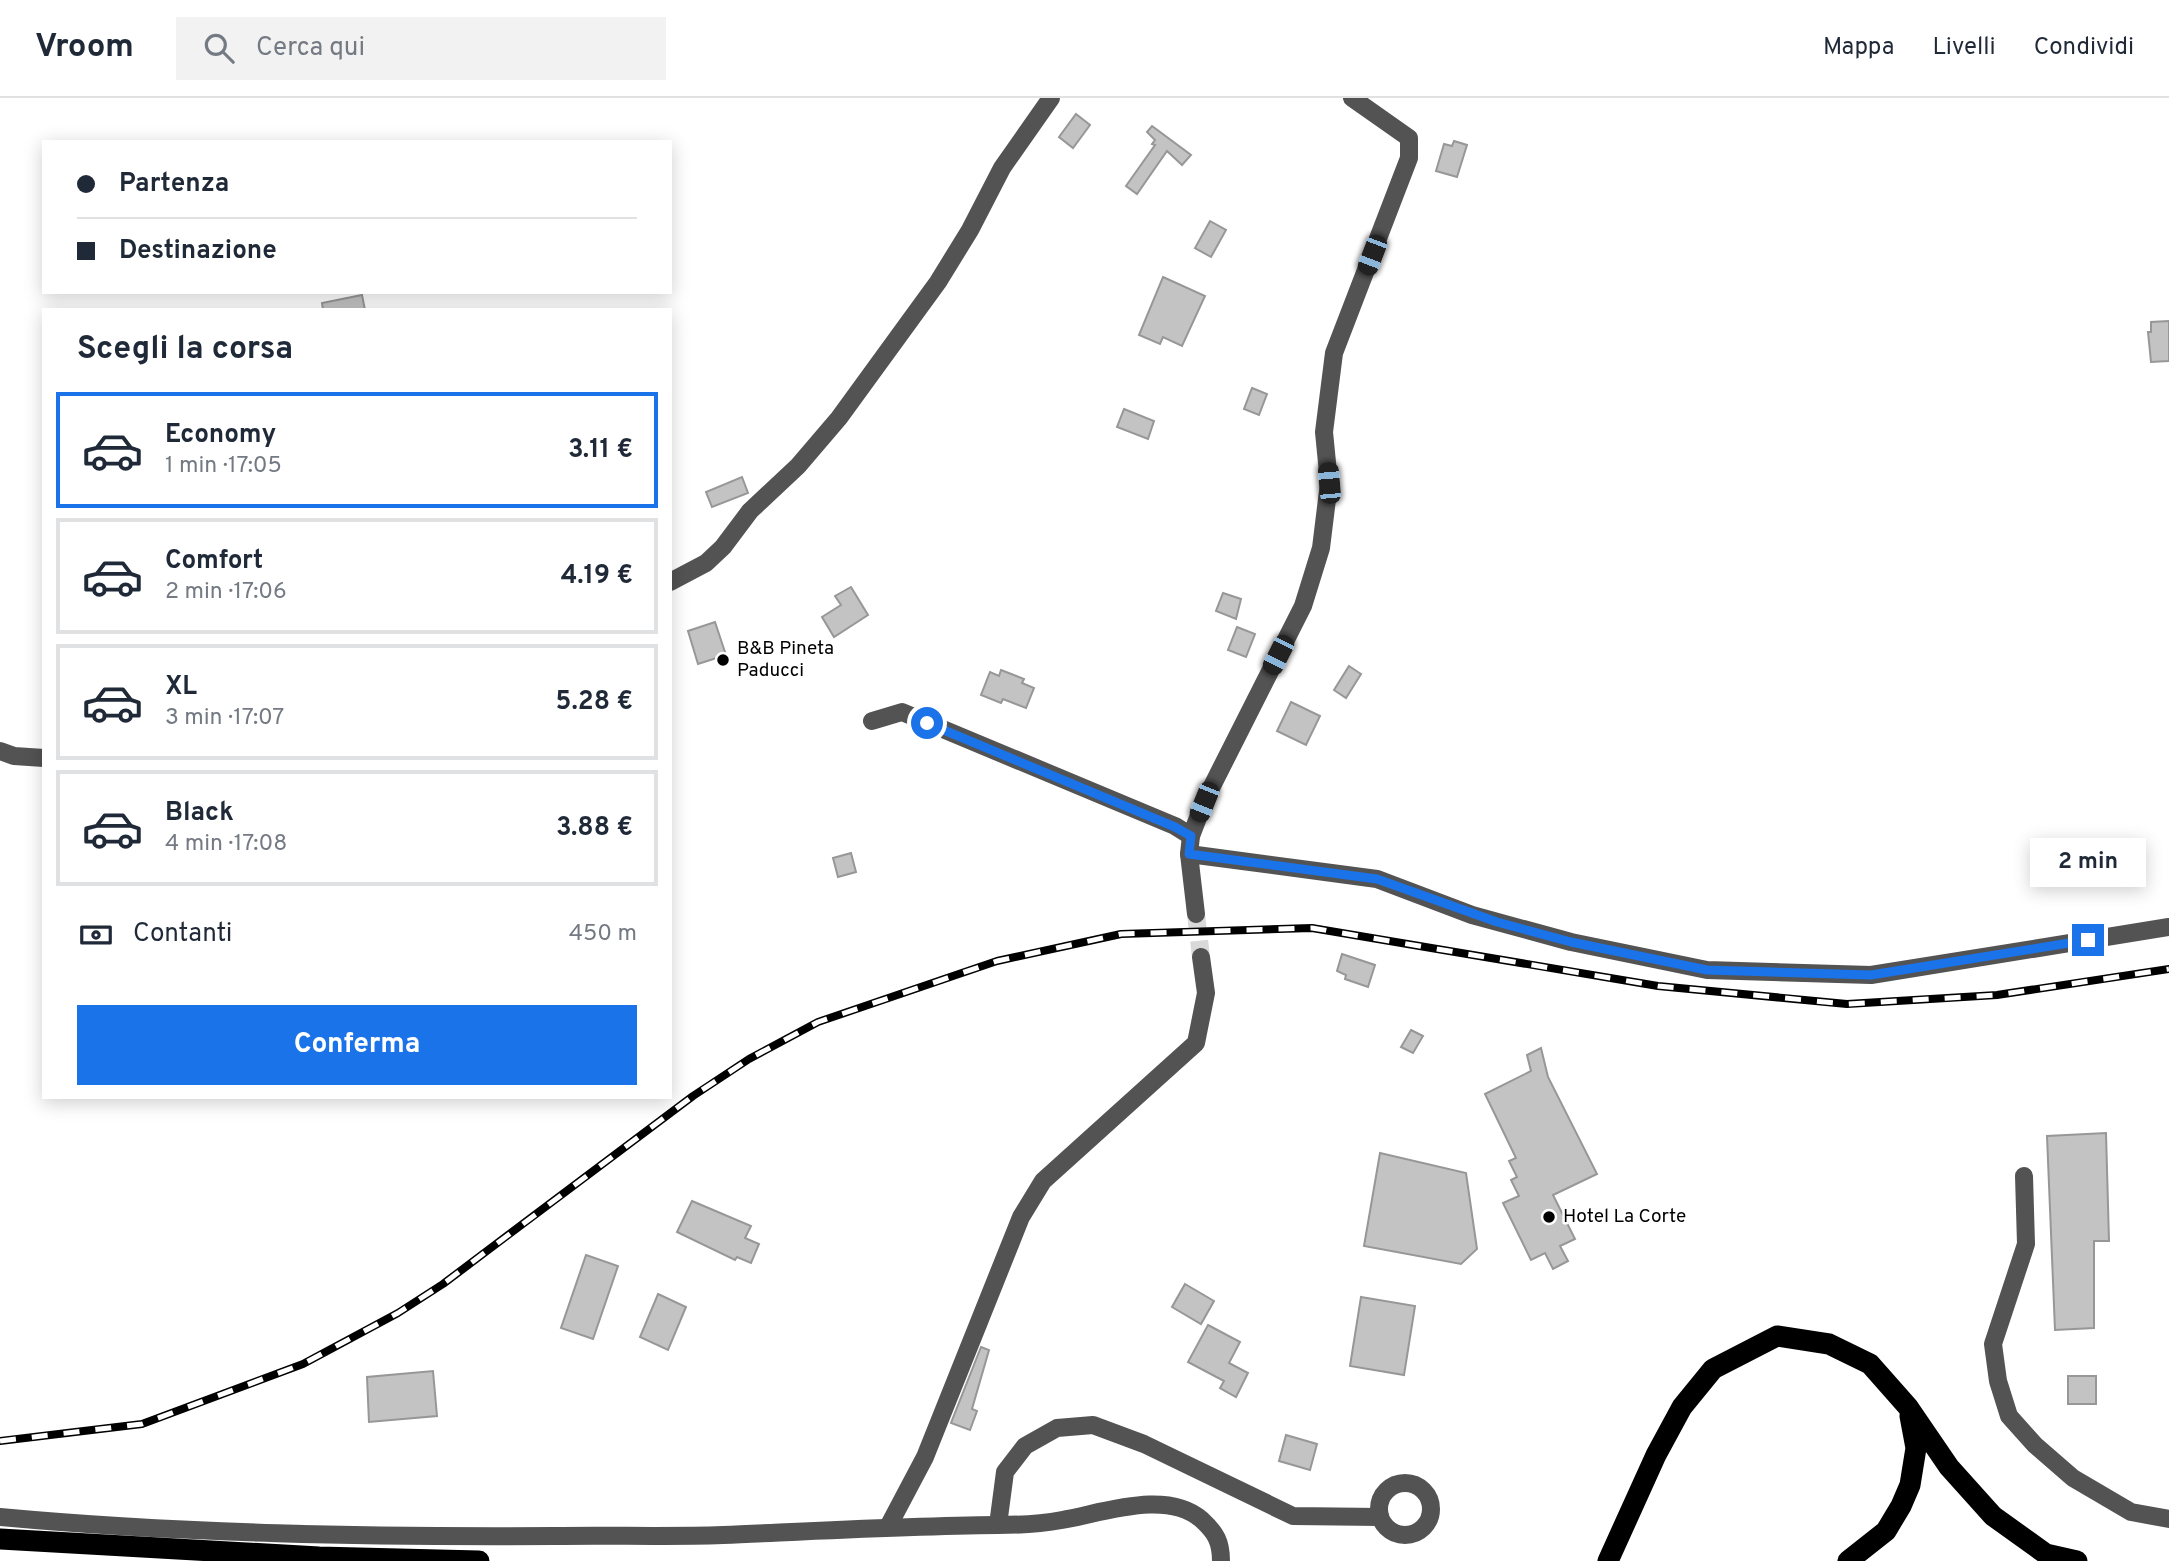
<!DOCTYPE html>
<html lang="it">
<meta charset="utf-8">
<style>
body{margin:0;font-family:Overpass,sans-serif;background:#f2f2f3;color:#1f2937;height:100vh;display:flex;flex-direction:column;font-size:26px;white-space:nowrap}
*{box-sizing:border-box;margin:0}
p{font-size:23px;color:#747a83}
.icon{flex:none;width:38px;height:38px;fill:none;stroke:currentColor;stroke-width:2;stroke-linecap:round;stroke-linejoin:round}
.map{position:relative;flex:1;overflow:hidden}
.panel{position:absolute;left:42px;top:210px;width:630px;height:791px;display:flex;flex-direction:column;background:#fff;border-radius:0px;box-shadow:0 4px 18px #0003}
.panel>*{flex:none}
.guide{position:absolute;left:42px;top:42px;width:630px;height:154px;border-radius:0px;box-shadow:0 4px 18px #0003;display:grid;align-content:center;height:154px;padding:0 35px;background:#fff}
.end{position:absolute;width:32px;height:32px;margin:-16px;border:9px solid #1a73e8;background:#fff;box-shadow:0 0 0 4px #fff}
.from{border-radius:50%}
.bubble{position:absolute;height:49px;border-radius:0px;background:#fff;box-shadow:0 4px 18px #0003;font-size:23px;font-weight:700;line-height:49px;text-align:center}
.car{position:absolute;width:21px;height:42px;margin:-21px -10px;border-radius:9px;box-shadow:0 0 5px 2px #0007;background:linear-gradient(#222 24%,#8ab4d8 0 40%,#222 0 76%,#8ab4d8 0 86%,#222 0)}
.guide b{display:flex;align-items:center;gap:24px;height:66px;font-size:26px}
.guide b+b{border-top:2px solid #e0e1e3}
.guide i{width:18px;height:18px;background:#1f2937}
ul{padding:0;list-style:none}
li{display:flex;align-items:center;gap:21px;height:116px;margin:0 14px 10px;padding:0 21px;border:4px solid #e0e1e3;border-radius:0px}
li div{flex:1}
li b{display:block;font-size:26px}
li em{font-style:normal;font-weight:700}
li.current{border-color:#1a73e8}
li>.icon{width:63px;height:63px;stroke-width:1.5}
h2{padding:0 35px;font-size:32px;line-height:84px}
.pay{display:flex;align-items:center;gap:18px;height:77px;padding:0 35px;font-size:26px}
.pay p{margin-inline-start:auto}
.primary-button{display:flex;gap:14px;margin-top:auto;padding:14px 35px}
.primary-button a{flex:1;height:80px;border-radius:0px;background:#1a73e8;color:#fff;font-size:28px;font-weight:700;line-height:80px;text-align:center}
header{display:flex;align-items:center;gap:42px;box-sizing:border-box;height:98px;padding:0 35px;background:#fff;border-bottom:2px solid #e0e1e3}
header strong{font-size:33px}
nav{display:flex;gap:38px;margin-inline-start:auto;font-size:24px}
.search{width:490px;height:63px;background:#f2f2f3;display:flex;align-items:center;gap:18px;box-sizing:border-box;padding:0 24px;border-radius:0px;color:#747a83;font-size:26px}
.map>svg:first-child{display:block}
.building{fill:#c3c3c3;stroke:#979797;stroke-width:2}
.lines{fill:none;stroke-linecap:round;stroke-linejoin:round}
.minor-tunnel{stroke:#d9d9d9;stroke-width:18;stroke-dasharray:18 9;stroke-linecap:butt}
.minor{stroke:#535353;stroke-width:18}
.highway{stroke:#000;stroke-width:21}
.rail-casing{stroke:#000;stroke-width:8}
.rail{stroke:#fff;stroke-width:5;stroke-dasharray:16;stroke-linecap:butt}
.route{stroke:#1a73e8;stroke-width:9}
.poi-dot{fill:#000;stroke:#fff;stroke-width:2.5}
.labels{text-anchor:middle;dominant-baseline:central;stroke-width:5;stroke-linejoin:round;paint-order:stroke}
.poi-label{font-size:19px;fill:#000;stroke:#fff;text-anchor:start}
</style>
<header>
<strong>Vroom</strong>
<div class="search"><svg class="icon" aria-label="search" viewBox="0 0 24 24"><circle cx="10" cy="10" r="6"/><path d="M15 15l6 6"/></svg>Cerca qui</div>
<nav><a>Mappa</a><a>Livelli</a><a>Condividi</a></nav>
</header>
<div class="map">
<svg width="2169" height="1463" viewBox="0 0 2169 1463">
<rect width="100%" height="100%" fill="#fff"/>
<g class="building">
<path d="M1076 16 1090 27 1073 50 1059 39Z"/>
<path d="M1152 28 1191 57 1182 67 1167 53 1137 96 1126 88 1155 47 1152 46 1155 42 1147 34Z"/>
<path d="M1454 43 1467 47 1457 79 1436 73 1444 46 1452 48Z"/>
<path d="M1210 123 1226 132 1211 159 1195 150Z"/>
<path d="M1163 179 1205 198 1182 248 1163 239 1160 246 1139 237Z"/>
<path d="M362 197 365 212H323L322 205Z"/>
<path d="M2169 223V263L2151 264 2148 234H2151V224Z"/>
<path d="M1252 290 1267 296 1259 317 1244 311Z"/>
<path d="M1124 311 1154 323 1148 341 1117 329Z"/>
<path d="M742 379 748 395 712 409 706 394Z"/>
<path d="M851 489 868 517 834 539 822 519 841 507 835 498Z"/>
<path d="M1223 495 1241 501 1236 521 1216 513Z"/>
<path d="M715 524 726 557 698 566 688 533Z"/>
<path d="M1237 529 1255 536 1246 559 1228 552Z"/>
<path d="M1349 568 1361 576 1346 600 1334 592Z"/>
<path d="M1001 572 1024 581 1022 585 1034 590 1026 610 1003 601 1001 605 981 597 990 574 999 578Z"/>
<path d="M1291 604 1320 618 1306 647 1277 633Z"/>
<path d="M851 755 856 774 838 779 833 760Z"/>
<path d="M1342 856 1375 867 1368 889 1345 881 1346 877 1337 873Z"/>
<path d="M1411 932 1423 938 1413 955 1401 949Z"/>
<path d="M1541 950 1548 979 1597 1076 1553 1097 1575 1141 1560 1148 1568 1163 1553 1171 1545 1155 1531 1162 1503 1105 1519 1098 1511 1082 1517 1079 1509 1063 1516 1060 1485 996 1531 973 1527 957Z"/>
<path d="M2106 1035 2109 1143H2094V1230L2055 1232 2047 1038Z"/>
<path d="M1380 1055 1466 1075 1477 1151 1461 1166 1364 1148Z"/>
<path d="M692 1103 751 1128 745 1140 759 1146 751 1165 737 1159 735 1162 677 1134Z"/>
<path d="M586 1157 618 1168 593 1241 561 1230Z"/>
<path d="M1185 1186 1214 1203 1201 1226 1172 1209Z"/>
<path d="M658 1196 686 1209 668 1252 640 1239Z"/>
<path d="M1361 1199 1415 1208 1404 1277 1350 1268Z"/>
<path d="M1208 1227 1240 1244 1229 1265 1248 1275 1236 1299 1220 1290 1224 1283 1188 1264Z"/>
<path d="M981 1249 989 1252 972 1311 977 1313 970 1332 951 1325Z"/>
<path d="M433 1273 437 1318 369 1324 367 1279Z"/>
<rect x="2068" y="1278" width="28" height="28"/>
<path d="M1286 1337 1317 1346 1310 1372 1279 1363Z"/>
</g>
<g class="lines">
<path class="minor-tunnel" d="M1196 816 1201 859"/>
<g class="minor">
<path d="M670 484 706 465 723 449 750 413 798 368 839 320 938 184 970 132 1002 70 1051 0"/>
<path d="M872 623 902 614 1175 728 1191 738"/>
<path d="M0 653 14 658 44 660"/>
<path d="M1189 756 1377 781 1472 817 1571 844 1707 872 1871 877 2169 829"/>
<path d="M1196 816 1189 756 1191 738 1204 704 1303 508 1321 450 1329 385 1324 334 1334 255 1409 60V40L1352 0"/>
<path d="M2024 1078 2026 1146 1993 1246 1998 1283 2009 1318 2035 1347 2073 1380 2131 1414 2169 1421"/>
<circle cx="1405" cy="1411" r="26"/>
<path d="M0 1419C184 1436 370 1439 554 1438 610 1437 667 1439 723 1437 815 1433 906 1428 998 1427"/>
<path d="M888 1429 925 1359 1021 1119 1043 1083 1196 945 1206 895 1201 859"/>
<path d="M1221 1463C1221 1444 1216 1435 1202 1422 1167 1391 1103 1415 1062 1422 1040 1426 1020 1427 998 1427L1005 1374 1025 1348 1057 1330 1093 1327 1144 1346 1293 1418 1380 1419"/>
</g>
<g class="highway">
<path d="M0 1441 319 1459 479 1463"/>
<path d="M1608 1463 1656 1357 1682 1309 1713 1271 1777 1238 1829 1246 1870 1266 1908 1309 1949 1369 1993 1418 2046 1456 2077 1463"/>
<path d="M1848 1463 1886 1433 1901 1408 1910 1387 1916 1350 1910 1318"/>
</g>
<g class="rail-casing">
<path id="rail" d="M0 1343 142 1326 303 1266 398 1215 443 1186 693 998 749 961 818 924 997 863 1121 836 1312 830 1658 888 1847 906 1997 897 2169 871"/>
</g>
<use href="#rail" class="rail"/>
</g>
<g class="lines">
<path class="route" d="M927 625 1175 729 1191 738 1189 756 1377 781 1497 824 1571 844 1707 872 1871 877 2088 842"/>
</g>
<g class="poi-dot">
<circle cx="723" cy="562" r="7"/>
<circle cx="1549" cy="1119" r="7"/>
</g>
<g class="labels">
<g class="poi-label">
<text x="737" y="551">B&amp;B Pineta<tspan x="737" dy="22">Paducci</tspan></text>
<text x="1563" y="1119">Hotel La Corte</text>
</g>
</g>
</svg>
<i class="end from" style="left:927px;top:625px"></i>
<i class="end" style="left:2088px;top:842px"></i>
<div class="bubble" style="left:2030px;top:740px;width:116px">2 min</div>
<i class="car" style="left:1372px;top:157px;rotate:201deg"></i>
<i class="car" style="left:1329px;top:385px;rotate:355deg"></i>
<i class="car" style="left:1278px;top:557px;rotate:207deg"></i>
<i class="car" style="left:1204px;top:704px;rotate:202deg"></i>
<div class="guide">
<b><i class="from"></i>Partenza</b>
<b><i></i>Destinazione</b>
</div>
<section class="panel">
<h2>Scegli la corsa</h2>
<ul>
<li class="current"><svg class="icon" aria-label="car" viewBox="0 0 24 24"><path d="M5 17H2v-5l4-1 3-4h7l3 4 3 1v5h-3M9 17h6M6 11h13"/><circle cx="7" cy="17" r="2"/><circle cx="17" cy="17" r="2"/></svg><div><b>Economy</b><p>1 min · 17:05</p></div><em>3.11 €</em></li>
<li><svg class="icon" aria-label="car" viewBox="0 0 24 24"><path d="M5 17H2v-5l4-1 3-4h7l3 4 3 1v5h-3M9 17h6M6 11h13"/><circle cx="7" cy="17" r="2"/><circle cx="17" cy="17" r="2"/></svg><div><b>Comfort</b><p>2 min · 17:06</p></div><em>4.19 €</em></li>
<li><svg class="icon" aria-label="car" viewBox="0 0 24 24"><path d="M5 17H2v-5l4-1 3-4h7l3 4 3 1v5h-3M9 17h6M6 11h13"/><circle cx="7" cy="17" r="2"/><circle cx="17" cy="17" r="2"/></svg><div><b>XL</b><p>3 min · 17:07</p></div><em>5.28 €</em></li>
<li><svg class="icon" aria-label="car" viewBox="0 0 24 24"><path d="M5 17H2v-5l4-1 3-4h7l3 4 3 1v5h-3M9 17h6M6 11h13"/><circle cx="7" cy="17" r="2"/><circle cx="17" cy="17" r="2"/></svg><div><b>Black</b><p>4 min · 17:08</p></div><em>3.88 €</em></li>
</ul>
<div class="pay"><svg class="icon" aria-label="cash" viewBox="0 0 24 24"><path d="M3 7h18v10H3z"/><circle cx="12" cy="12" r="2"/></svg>Contanti<p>450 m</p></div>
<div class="primary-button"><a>Conferma</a></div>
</section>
</div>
